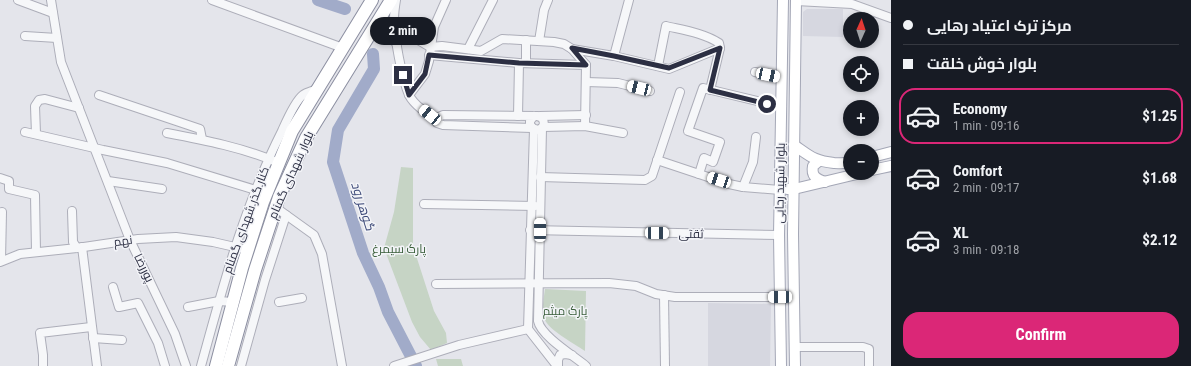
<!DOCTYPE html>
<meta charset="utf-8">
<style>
body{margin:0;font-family:"Roboto Condensed",Cairo,sans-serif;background:#20242c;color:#f1f3f6;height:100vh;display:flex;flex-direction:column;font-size:15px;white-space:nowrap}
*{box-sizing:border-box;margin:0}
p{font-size:13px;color:#9ea1a6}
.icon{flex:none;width:22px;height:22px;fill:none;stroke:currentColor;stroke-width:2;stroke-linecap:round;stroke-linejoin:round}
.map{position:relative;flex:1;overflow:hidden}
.side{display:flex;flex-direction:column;background:#171b24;width:300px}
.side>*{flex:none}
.top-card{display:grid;align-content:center;height:88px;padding:0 12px;background:#171b24}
.needle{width:26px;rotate:3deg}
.buttons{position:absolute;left:843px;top:12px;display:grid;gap:8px}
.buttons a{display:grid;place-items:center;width:36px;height:36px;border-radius:50%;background:#171b24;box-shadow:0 2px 6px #0003;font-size:20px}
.end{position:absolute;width:18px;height:18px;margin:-9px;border:5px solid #2c2f43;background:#fff;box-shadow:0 0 0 2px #fff}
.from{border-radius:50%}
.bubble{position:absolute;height:28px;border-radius:14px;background:#171b24;box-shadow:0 2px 6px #0003;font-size:13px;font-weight:700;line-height:28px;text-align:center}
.car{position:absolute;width:12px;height:24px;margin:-12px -6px;border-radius:5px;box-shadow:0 0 3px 1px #0007;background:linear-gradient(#fff 24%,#345 0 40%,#fff 0 76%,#345 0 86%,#fff 0)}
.top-card b{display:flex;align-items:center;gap:14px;height:38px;font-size:15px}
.top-card b+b{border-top:1px solid #363941}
.top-card i{width:10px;height:10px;background:#f1f3f6}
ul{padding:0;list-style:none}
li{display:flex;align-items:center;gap:12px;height:56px;margin:0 8px 6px;padding:0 4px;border:2px solid transparent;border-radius:16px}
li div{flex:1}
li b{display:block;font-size:15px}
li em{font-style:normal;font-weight:700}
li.selected{border-color:#db2777}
li>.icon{width:36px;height:36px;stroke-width:1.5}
.primary-button{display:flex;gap:8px;margin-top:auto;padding:8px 12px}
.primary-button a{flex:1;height:46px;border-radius:16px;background:#db2777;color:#fff;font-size:16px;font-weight:700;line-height:46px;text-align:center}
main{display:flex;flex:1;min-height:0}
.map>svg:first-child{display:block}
.built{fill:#d6d7e0}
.green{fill:#c6d4c5}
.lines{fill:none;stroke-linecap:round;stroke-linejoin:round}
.river{stroke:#a1abc9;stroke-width:12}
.minor-casing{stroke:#adaeb9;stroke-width:10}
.major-casing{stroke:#a4a7b6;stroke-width:12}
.highway-casing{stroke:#8c8fa1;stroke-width:14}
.minor{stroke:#f6f7f9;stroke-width:8}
.major{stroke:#fff;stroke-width:10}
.highway{stroke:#fff;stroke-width:12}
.route{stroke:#2c2f43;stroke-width:5}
.labels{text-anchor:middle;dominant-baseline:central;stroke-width:3;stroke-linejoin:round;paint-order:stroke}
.street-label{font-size:12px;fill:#2c2f43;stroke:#f3f4f8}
.park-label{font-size:12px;fill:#3a5e3b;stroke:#f3f4f8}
.water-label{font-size:13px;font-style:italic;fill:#384575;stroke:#f3f4f8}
</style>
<main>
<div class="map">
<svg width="891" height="366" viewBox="0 0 891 366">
<rect width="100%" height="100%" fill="#e4e5eb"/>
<g class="built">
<path d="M807 9H843V37L803 36V12Z"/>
<path d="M708 303 771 304 770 366H708Z"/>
</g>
<g class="green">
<path d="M401 167 413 168V246L434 311 446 333 447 343 431 350 420 337 412 322 384 248 394 212Z"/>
<path d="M545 289 586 291 585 351C574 343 545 329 543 315 542 307 544 297 545 289Z"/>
<path d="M436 359H461L463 366H438Z"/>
</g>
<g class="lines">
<g class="river">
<path d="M318 0 345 9"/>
<path d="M373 54 374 69 338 130 333 162 363 253 379 287 388 312 416 366"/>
</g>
<g class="minor-casing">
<g id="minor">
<path d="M18 0 53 13"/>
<path d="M51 0 61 62 130 240 175 334 186 366"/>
<path d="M212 0 343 48"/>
<path d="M396 0C395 6 394 12 394 19 394 36 402 79 409 95 414 105 427 114 437 118"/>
<path d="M796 1 852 4 891 18"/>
<path d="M375 25 384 30 397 44"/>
<path d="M25 36 57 38"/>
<path d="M413 37 430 47 442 46 481 51 502 39 554 42 564 44 572 49 586 65 585 126"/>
<path d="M526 40V63"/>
<path d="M539 41 544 10 548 0"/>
<path d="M468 49 493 0"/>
<path d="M572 49 614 56 629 0"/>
<path d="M429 55 519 63 586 65"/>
<path d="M614 56 669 69 720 48"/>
<path d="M658 66 666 26C683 30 704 33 719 43L720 48 710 90"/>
<path d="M755 72 782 78"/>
<path d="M586 82 618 83 650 91"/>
<path d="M99 95 200 129 202 139"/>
<path d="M409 95 425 74 429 61 434 27 446 0"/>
<path d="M518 116 519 63"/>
<path d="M540 116 586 115"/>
<path d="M437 118 443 115 537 116C543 117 545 121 543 127L539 130 534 129 530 125V121L534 116"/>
<path d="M437 118V123L443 125 532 128"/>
<path d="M543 127 585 126 623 133"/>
<path d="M542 128 538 321C541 336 574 356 586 366"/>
<path d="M534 129 528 329 557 366"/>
<path d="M25 132 103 150 167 163 259 191"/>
<path d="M167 133C204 140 245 148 279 163"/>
<path d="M36 134 35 106 39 100 45 99 79 108"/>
<path d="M657 160 729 184 743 187 780 190"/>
<path d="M699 174 704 158 713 162 720 142 688 131 703 88 782 107"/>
<path d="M540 177 645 180 652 176 680 92"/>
<path d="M0 178 9 181V189L35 195 36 252"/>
<path d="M108 181 162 189"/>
<path d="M743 187 753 162 756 137"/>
<path d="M424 204 535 206"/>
<path d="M275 207 314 235 322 254 342 366"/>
<path d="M72 211 73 242 77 248"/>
<path d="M530 230 779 235"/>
<path d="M82 247 97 366"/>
<path d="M1 261 2 212"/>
<path d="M0 262 20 254 77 248 138 239 176 237 213 242 248 250"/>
<path d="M436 284 609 283 636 286 656 294 675 297H780"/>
<path d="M113 287 119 307 138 303 158 343 165 366"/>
<path d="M664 295 665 366"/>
<path d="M279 302 302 298"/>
<path d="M188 307 219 301 233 302"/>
<path d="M93 338 122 340"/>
<path d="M794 347H863L869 349V366"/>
<path d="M43 366V355L40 333 91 327"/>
<path d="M201 366C223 286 244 206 282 131 286 122 295 101 303 95 307 92 313 91 317 89"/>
<path d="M241 366 265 280 286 215"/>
<path d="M394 366 459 345 528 329"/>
<path d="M558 366V360L560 355 565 354 572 355"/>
</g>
</g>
<g class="major-casing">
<g id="major">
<path d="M794 145C810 156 814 161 834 163 840 163 844 164 850 162"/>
<path d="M872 157 891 152"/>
<path d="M819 161 813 166C811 176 816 179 825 182"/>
<path d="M872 170 891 166"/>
<path d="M787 189H794L861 173"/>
<path d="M781 366 779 235 783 0"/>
<path d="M795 366 793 234 796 0"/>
</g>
</g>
<g class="highway-casing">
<g id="highway">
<path d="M216 366 242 268 263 202 292 131 372 0"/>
<path d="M228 366 255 270 279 197 306 138 391 0"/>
</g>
</g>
<use href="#minor" class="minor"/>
<use href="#major" class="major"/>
<use href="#highway" class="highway"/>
</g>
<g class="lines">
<path class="route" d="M403 75 409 95 425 74 429 55 519 63 586 65 572 48 614 56 669 68 720 48 710 90 767 104"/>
</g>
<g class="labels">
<g class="street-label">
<text transform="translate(291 175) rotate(-66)">بلوار شهدای گمنام</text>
<text transform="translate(780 183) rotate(-89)">بلوار شهید رجایی</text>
<text transform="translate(246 220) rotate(-70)">کنار گذر شهدای گمنام</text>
<text transform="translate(691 234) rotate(1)">ثقتی</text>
<text transform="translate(123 241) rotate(-8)">نهم</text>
<text transform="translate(144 268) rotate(64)">پوررضا</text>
</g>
<g class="park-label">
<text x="399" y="249">پارک سیمرغ</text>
<text x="565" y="311">پارک میثم</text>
</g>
<g class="water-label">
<text transform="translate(363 206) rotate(72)">گوهر رود</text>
</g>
</g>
</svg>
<div class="buttons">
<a><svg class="needle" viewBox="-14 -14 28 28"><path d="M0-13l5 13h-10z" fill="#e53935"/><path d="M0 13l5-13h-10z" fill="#9ea1a6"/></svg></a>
<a><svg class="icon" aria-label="locate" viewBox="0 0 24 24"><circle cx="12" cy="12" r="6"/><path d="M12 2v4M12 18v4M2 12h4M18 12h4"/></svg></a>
<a>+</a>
<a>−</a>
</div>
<i class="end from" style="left:767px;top:104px"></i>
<i class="end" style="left:403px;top:75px"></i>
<div class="bubble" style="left:370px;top:17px;width:66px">2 min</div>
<i class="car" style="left:768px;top:75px;rotate:102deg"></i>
<i class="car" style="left:639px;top:88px;rotate:284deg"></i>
<i class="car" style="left:430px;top:115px;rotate:309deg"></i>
<i class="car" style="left:719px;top:180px;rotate:288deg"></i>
<i class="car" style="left:540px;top:230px;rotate:0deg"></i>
<i class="car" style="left:657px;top:233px;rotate:91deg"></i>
<i class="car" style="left:780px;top:297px;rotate:270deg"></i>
</div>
<section class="side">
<div class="top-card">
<b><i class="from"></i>مرکز ترک اعتیاد رهایی</b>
<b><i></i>بلوار خوش خلقت</b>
</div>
<ul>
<li class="selected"><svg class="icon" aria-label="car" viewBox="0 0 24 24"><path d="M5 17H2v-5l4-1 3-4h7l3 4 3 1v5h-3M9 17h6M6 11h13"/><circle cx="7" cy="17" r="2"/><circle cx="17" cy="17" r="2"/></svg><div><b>Economy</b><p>1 min · 09:16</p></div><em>$1.25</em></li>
<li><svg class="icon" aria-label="car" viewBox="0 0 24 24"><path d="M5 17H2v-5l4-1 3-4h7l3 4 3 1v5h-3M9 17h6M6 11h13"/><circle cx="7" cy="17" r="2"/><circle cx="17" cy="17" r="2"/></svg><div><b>Comfort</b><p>2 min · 09:17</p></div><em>$1.68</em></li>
<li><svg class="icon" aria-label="car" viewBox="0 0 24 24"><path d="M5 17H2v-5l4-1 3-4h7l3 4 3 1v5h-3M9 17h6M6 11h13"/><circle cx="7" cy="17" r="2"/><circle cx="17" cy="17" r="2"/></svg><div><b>XL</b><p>3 min · 09:18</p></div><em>$2.12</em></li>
</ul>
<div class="primary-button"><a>Confirm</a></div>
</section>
</main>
